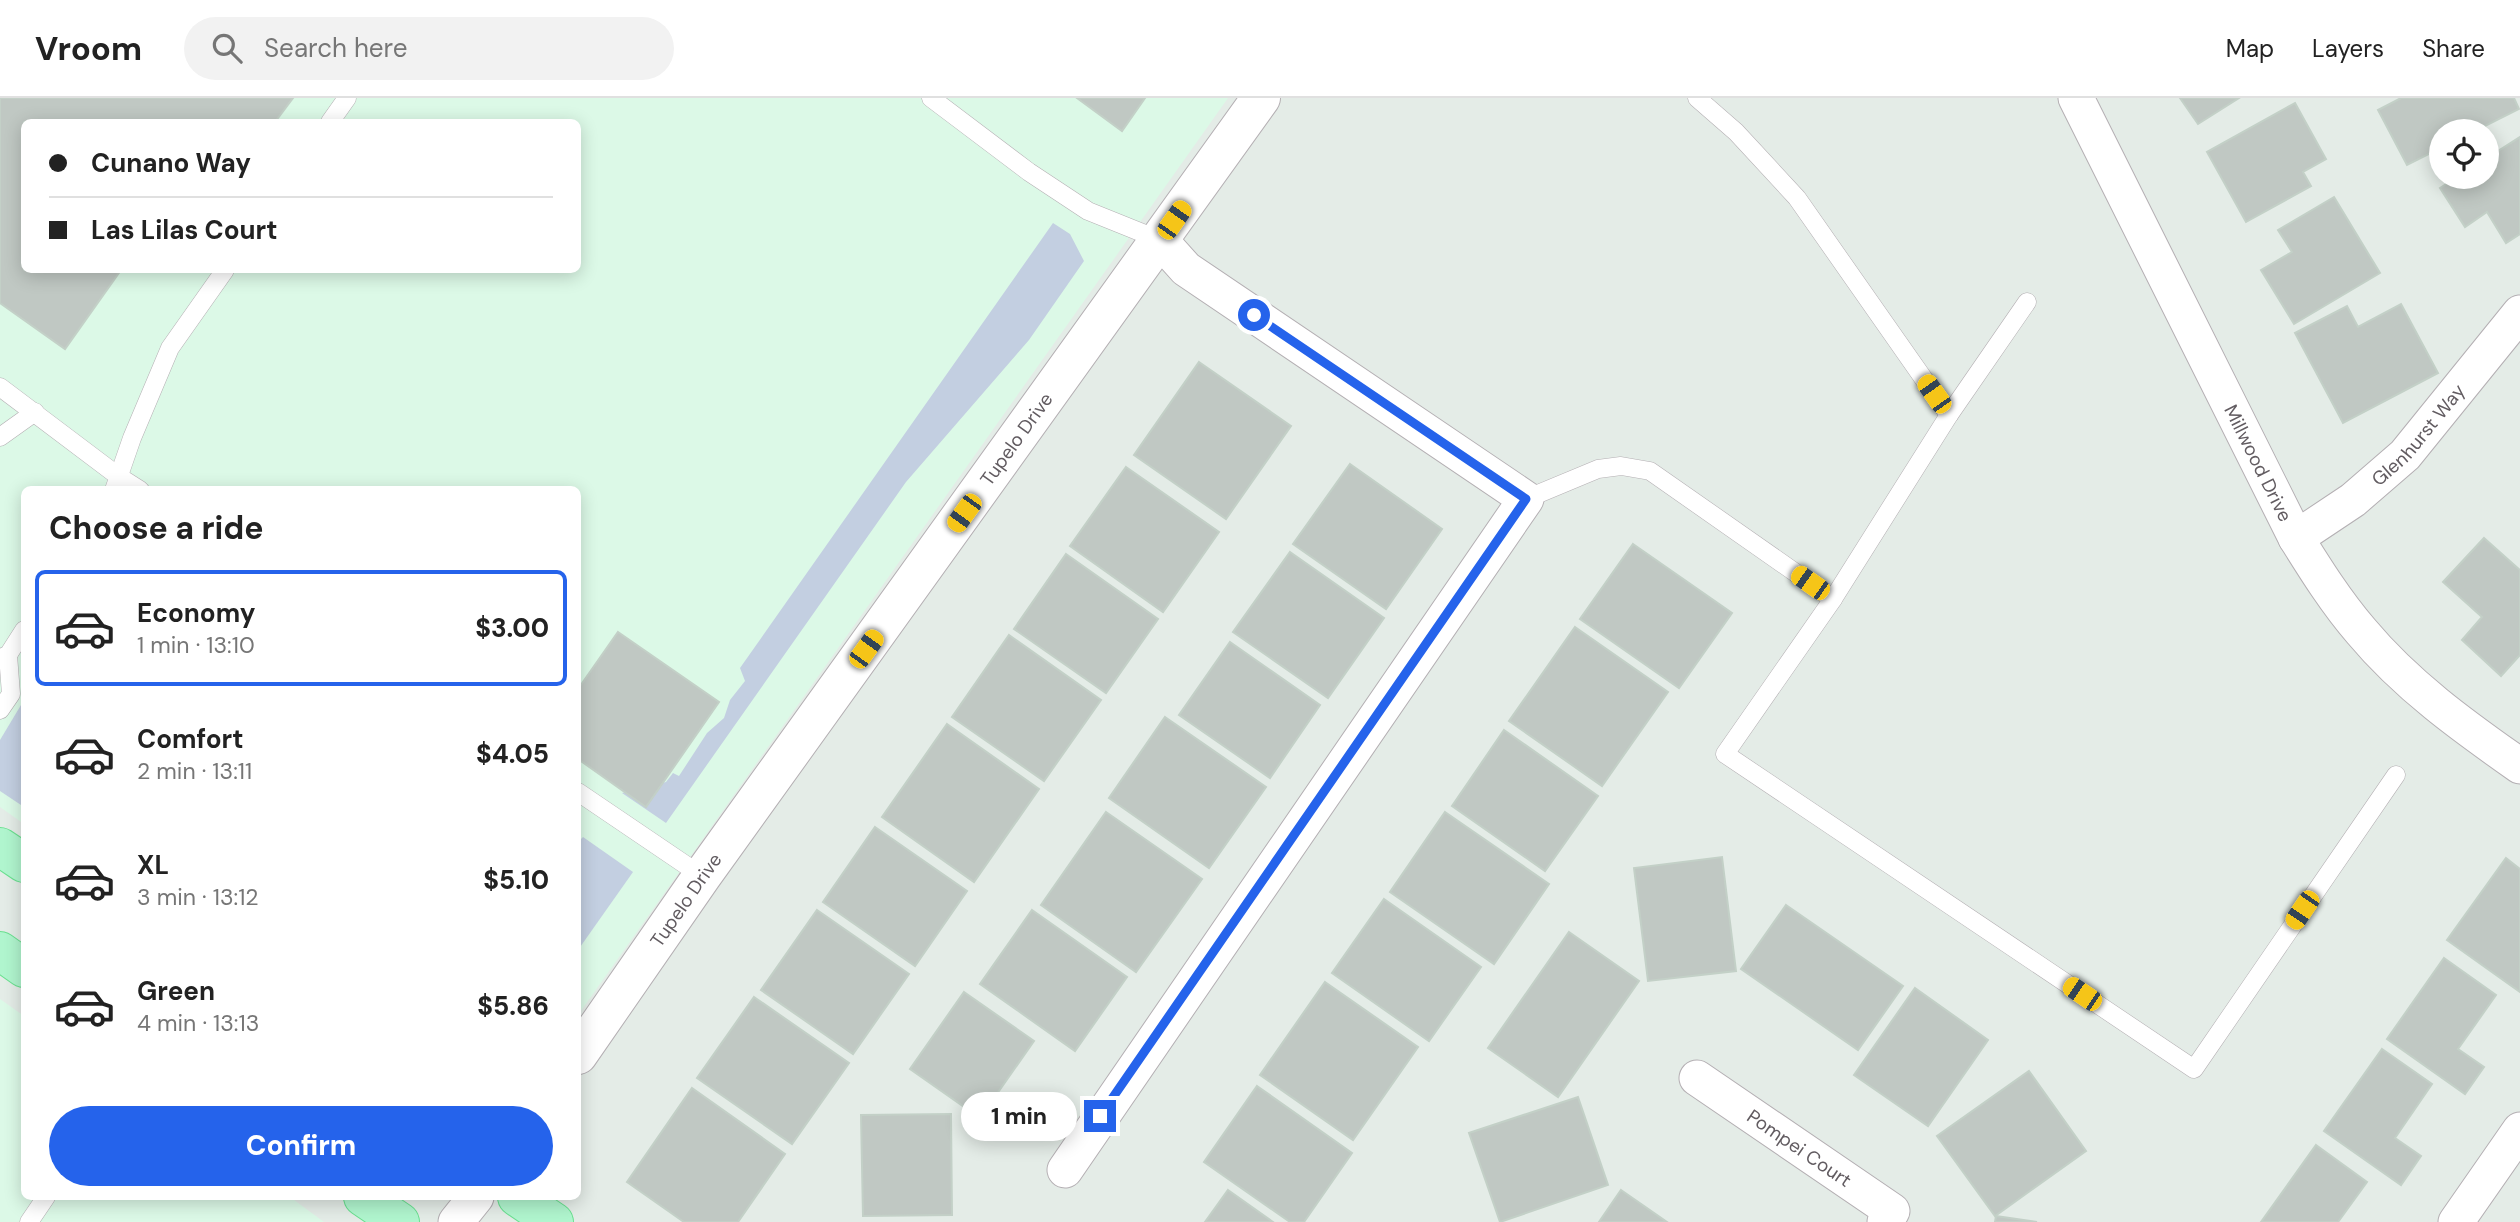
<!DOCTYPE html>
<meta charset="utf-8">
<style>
body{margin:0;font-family:"DM Sans",sans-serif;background:#f2f2f2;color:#222;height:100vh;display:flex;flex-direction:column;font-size:26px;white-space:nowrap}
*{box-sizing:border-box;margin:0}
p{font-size:23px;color:#767676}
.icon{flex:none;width:38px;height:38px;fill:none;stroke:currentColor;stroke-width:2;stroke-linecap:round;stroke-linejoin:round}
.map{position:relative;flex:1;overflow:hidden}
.panel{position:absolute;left:21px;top:388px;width:560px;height:714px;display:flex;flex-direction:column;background:#fff;border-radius:10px;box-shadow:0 4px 18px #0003}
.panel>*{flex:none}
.top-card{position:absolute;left:21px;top:21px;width:560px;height:154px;border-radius:10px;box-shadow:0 4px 18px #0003;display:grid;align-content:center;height:154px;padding:0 28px;background:#fff}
.fabs{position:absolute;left:2429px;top:21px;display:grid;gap:14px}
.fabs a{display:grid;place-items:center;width:70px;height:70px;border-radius:50%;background:#fff;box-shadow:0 4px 18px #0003;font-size:35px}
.end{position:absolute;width:32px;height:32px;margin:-16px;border:9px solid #2563eb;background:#fff;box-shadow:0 0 0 4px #fff}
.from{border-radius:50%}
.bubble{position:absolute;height:49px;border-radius:24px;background:#fff;box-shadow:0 4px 18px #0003;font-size:23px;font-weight:800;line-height:49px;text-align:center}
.car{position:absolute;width:21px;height:42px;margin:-21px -10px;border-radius:9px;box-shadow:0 0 5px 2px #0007;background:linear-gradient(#f5c518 24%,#345 0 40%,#f5c518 0 76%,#345 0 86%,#f5c518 0)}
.top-card b{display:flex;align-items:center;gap:24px;height:66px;font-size:26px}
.top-card b+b{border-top:2px solid #e0e0e0}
.top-card i{width:18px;height:18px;background:#222}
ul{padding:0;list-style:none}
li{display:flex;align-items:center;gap:21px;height:116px;margin:0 14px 10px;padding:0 14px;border:4px solid transparent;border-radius:10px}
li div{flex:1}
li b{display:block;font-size:26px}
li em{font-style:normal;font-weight:800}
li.on{border-color:#2563eb}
li>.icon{width:63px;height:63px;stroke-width:1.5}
h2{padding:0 28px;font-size:32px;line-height:84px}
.action{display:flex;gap:14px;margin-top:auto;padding:14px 28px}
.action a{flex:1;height:80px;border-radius:42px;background:#2563eb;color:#fff;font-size:28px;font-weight:800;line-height:80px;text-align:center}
header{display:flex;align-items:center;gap:42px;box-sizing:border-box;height:98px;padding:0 35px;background:#fff;border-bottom:2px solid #e0e0e0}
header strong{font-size:33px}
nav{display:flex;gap:38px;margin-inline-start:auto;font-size:24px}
.search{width:490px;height:63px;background:#f2f2f2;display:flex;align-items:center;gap:18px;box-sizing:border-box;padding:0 24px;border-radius:38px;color:#767676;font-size:26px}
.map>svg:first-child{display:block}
.commercial{fill:#dcf9e7;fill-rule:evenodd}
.green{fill:#c3cfe1}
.building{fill:#c0c8c3;stroke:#c3d0c7;stroke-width:2}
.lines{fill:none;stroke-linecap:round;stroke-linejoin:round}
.service-casing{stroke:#b4afb3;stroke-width:19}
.minor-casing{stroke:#b4afb3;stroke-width:37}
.tertiary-casing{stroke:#b4afb3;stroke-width:40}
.primary-casing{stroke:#69e08f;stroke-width:40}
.service{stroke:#fff;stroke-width:18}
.minor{stroke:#fff;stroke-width:35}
.tertiary{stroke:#fff;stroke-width:38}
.primary{stroke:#b0f5ce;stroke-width:38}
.route{stroke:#2563eb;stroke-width:9}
.labels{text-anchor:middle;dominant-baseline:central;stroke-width:5;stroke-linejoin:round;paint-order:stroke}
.street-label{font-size:19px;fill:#625c61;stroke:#fff}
</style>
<header>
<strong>Vroom</strong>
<div class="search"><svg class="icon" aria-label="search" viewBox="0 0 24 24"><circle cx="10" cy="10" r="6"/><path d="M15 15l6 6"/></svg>Search here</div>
<nav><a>Map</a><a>Layers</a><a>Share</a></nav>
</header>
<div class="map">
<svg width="2520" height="1124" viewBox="0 0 2520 1124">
<rect width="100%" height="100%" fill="#e4ece7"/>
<g class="commercial">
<path d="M0 0H1228L578 917V392H24V726L0 709ZM24 24H578V172H24Z"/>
<path d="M0 901 24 918V1099H290L324 1124H0Z"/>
</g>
<g class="green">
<path d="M1053 125 1070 136 1084 163 1029 242 906 384 666 725 622 695 666 684 673 675 679 678 707 635 724 620 730 602 745 583 740 570Z"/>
<path d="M24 602V709L0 693V642Z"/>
<path d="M583 739 633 774 578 852V744Z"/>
</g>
<g class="building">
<path d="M0 0H293L275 24H24V172H121L65 251 0 205Z"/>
<path d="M1077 0H1145L1122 33Z"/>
<path d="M2180 0H2239L2198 26Z"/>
<path d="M2401 0H2514L2519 11 2475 33H2441V50L2407 67 2378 12Z"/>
<path d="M2295 5 2326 61 2303 74 2311 88 2246 124 2207 54Z"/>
<path d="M2520 39V136L2506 145 2487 114 2465 129 2440 90 2457 79H2487V60Z"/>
<path d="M2334 99 2380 175 2294 226 2261 172 2292 154 2278 132Z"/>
<path d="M2401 206 2438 275 2343 325 2295 235 2347 208 2358 229Z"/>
<path d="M1199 264 1291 328 1226 421 1134 357Z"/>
<path d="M1350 366 1442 431 1386 511 1293 446Z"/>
<path d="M1126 369 1219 434 1163 514 1070 448Z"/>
<path d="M2484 440 2520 472V557L2501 578 2462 542 2482 519 2443 484Z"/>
<path d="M1633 446 1732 515 1679 590 1580 521Z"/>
<path d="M1290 454 1384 520 1328 600 1233 534Z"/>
<path d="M1066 456 1158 521 1106 595 1014 531Z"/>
<path d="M1575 529 1668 594 1602 688 1509 623Z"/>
<path d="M618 534 719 604 646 709 578 661V591Z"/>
<path d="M1009 537 1101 602 1044 683 952 619Z"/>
<path d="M1230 544 1320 607 1270 680 1179 617Z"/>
<path d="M1165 619 1266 689 1209 770 1109 700Z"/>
<path d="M947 626 1039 691 974 784 882 719Z"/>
<path d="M1504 632 1598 698 1545 773 1452 708Z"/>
<path d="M1106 714 1202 781 1136 874 1041 807Z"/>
<path d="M1445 714 1549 786 1494 866 1390 794Z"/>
<path d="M875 729 967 793 915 868 823 804Z"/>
<path d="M1722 759 1736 873 1648 883 1634 770Z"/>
<path d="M2506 760 2520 771V894L2447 842Z"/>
<path d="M1384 801 1481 869 1429 943 1332 875Z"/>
<path d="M1786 807 1903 888 1858 952 1741 871Z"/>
<path d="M817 812 909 876 853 956 761 892Z"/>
<path d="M1032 812 1127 879 1075 953 980 886Z"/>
<path d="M1569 834 1639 883 1558 999 1488 950Z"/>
<path d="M2444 860 2496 897 2458 951 2484 969 2465 996 2387 941Z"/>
<path d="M1325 884 1418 949 1353 1042 1260 977Z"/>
<path d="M1915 890 1988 942 1928 1028 1854 977Z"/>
<path d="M964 894 1034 943 980 1020 910 971Z"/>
<path d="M754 899 849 965 792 1046 697 980Z"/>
<path d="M2382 951 2432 986 2395 1040 2421 1058 2401 1087 2324 1033Z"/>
<path d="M2029 973 2086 1053 1995 1118 1937 1038Z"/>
<path d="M1257 988 1352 1055 1304 1124H1290L1204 1064Z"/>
<path d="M692 990 785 1056 738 1124H684L627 1084Z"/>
<path d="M1578 999 1608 1087 1500 1124 1469 1035Z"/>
<path d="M951 1016 952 1117 863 1118 861 1017Z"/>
<path d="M2316 1047 2367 1084 2338 1124H2261Z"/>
<path d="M1228 1092 1273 1124H1205Z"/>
<path d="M1621 1092 1667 1124H1599Z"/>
<path d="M1996 1118 2037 1124H1995Z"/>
</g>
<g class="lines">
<g class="service-casing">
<g id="service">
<path d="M931 0 1029 74 1088 113 1160 142"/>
<path d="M1697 0 1736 34 1797 100 1949 317"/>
<path d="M330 24 347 0"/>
<path d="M2027 204 1949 317 1833 501 1725 656 2194 971 2396 677"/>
<path d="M0 289 118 378 140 392"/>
<path d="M0 339 35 314"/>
<path d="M114 392 132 340 170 250 225 172"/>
<path d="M1526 401 1598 371 1621 368 1650 373 1833 501"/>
<path d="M0 560 8 557 24 532"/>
<path d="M0 612 11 596 8 557"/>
<path d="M578 694 702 778"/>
<path d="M29 1124 46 1099"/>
</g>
</g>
<g class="minor-casing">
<g id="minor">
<path id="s1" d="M2076 0 2296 440C2316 472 2336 504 2361 533 2406 587 2463 628 2520 668"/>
<path id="s2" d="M2296 440 2353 402 2405 357 2520 215"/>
<path id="s3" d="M1697 980 1892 1113 1885 1124"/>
<path d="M1065 1072 1526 401 1186 171 1160 142"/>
<path d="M456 1124 476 1099"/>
<path d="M2456 1124 2520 1032"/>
</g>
</g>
<g class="tertiary-casing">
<g id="tertiary">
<path id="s4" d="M578 957 702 778 1261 0"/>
</g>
</g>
<g class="primary-casing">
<g id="primary">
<path d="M0 749 24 765"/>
<path d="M0 853 24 870"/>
<path d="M363 1099 400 1124"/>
<path d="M517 1099 554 1124"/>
</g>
</g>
<use href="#service" class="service"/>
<use href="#minor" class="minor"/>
<use href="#tertiary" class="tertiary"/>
<use href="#primary" class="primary"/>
</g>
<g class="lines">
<path class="route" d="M1100 1018 1526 401 1254 217"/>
</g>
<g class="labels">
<g class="street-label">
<text stroke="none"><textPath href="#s2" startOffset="161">Glenhurst Way</textPath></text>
<text stroke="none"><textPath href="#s4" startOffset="756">Tupelo Drive</textPath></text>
<text stroke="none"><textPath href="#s1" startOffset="408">Millwood Drive</textPath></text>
<text stroke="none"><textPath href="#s4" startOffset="189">Tupelo Drive</textPath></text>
<text stroke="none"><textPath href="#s3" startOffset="124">Pompei Court</textPath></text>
</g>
</g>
</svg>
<div class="fabs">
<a><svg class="icon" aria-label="locate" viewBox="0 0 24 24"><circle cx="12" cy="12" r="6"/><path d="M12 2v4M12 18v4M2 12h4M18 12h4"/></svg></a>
</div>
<i class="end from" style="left:1254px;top:217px"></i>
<i class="end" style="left:1100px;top:1018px"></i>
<div class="bubble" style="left:961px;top:994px;width:116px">1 min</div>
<i class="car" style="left:1174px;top:122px;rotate:35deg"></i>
<i class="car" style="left:1934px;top:296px;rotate:325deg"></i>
<i class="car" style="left:964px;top:415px;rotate:216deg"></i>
<i class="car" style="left:1810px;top:485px;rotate:305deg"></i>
<i class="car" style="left:866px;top:551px;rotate:36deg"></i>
<i class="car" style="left:2302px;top:812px;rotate:214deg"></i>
<i class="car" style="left:2082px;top:896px;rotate:304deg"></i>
<div class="top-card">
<b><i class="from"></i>Cunano Way</b>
<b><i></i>Las Lilas Court</b>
</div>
<section class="panel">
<h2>Choose a ride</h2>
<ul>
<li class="on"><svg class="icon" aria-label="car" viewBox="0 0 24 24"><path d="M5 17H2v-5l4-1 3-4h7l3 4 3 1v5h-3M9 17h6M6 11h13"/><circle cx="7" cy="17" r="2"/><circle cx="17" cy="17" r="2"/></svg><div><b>Economy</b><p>1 min · 13:10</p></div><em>$3.00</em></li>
<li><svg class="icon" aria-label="car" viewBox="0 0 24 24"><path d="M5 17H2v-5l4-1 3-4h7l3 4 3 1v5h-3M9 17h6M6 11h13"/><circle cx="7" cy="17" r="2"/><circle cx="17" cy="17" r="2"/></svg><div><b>Comfort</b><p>2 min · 13:11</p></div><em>$4.05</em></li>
<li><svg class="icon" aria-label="car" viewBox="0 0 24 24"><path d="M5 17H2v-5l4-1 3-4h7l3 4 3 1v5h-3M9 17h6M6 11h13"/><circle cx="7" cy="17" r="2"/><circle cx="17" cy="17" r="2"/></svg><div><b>XL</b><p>3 min · 13:12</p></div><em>$5.10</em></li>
<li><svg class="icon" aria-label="car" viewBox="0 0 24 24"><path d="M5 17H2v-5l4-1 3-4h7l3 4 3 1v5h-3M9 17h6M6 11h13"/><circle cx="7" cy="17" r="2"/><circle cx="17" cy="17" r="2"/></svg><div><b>Green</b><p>4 min · 13:13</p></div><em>$5.86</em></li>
</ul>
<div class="action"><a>Confirm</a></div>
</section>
</div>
